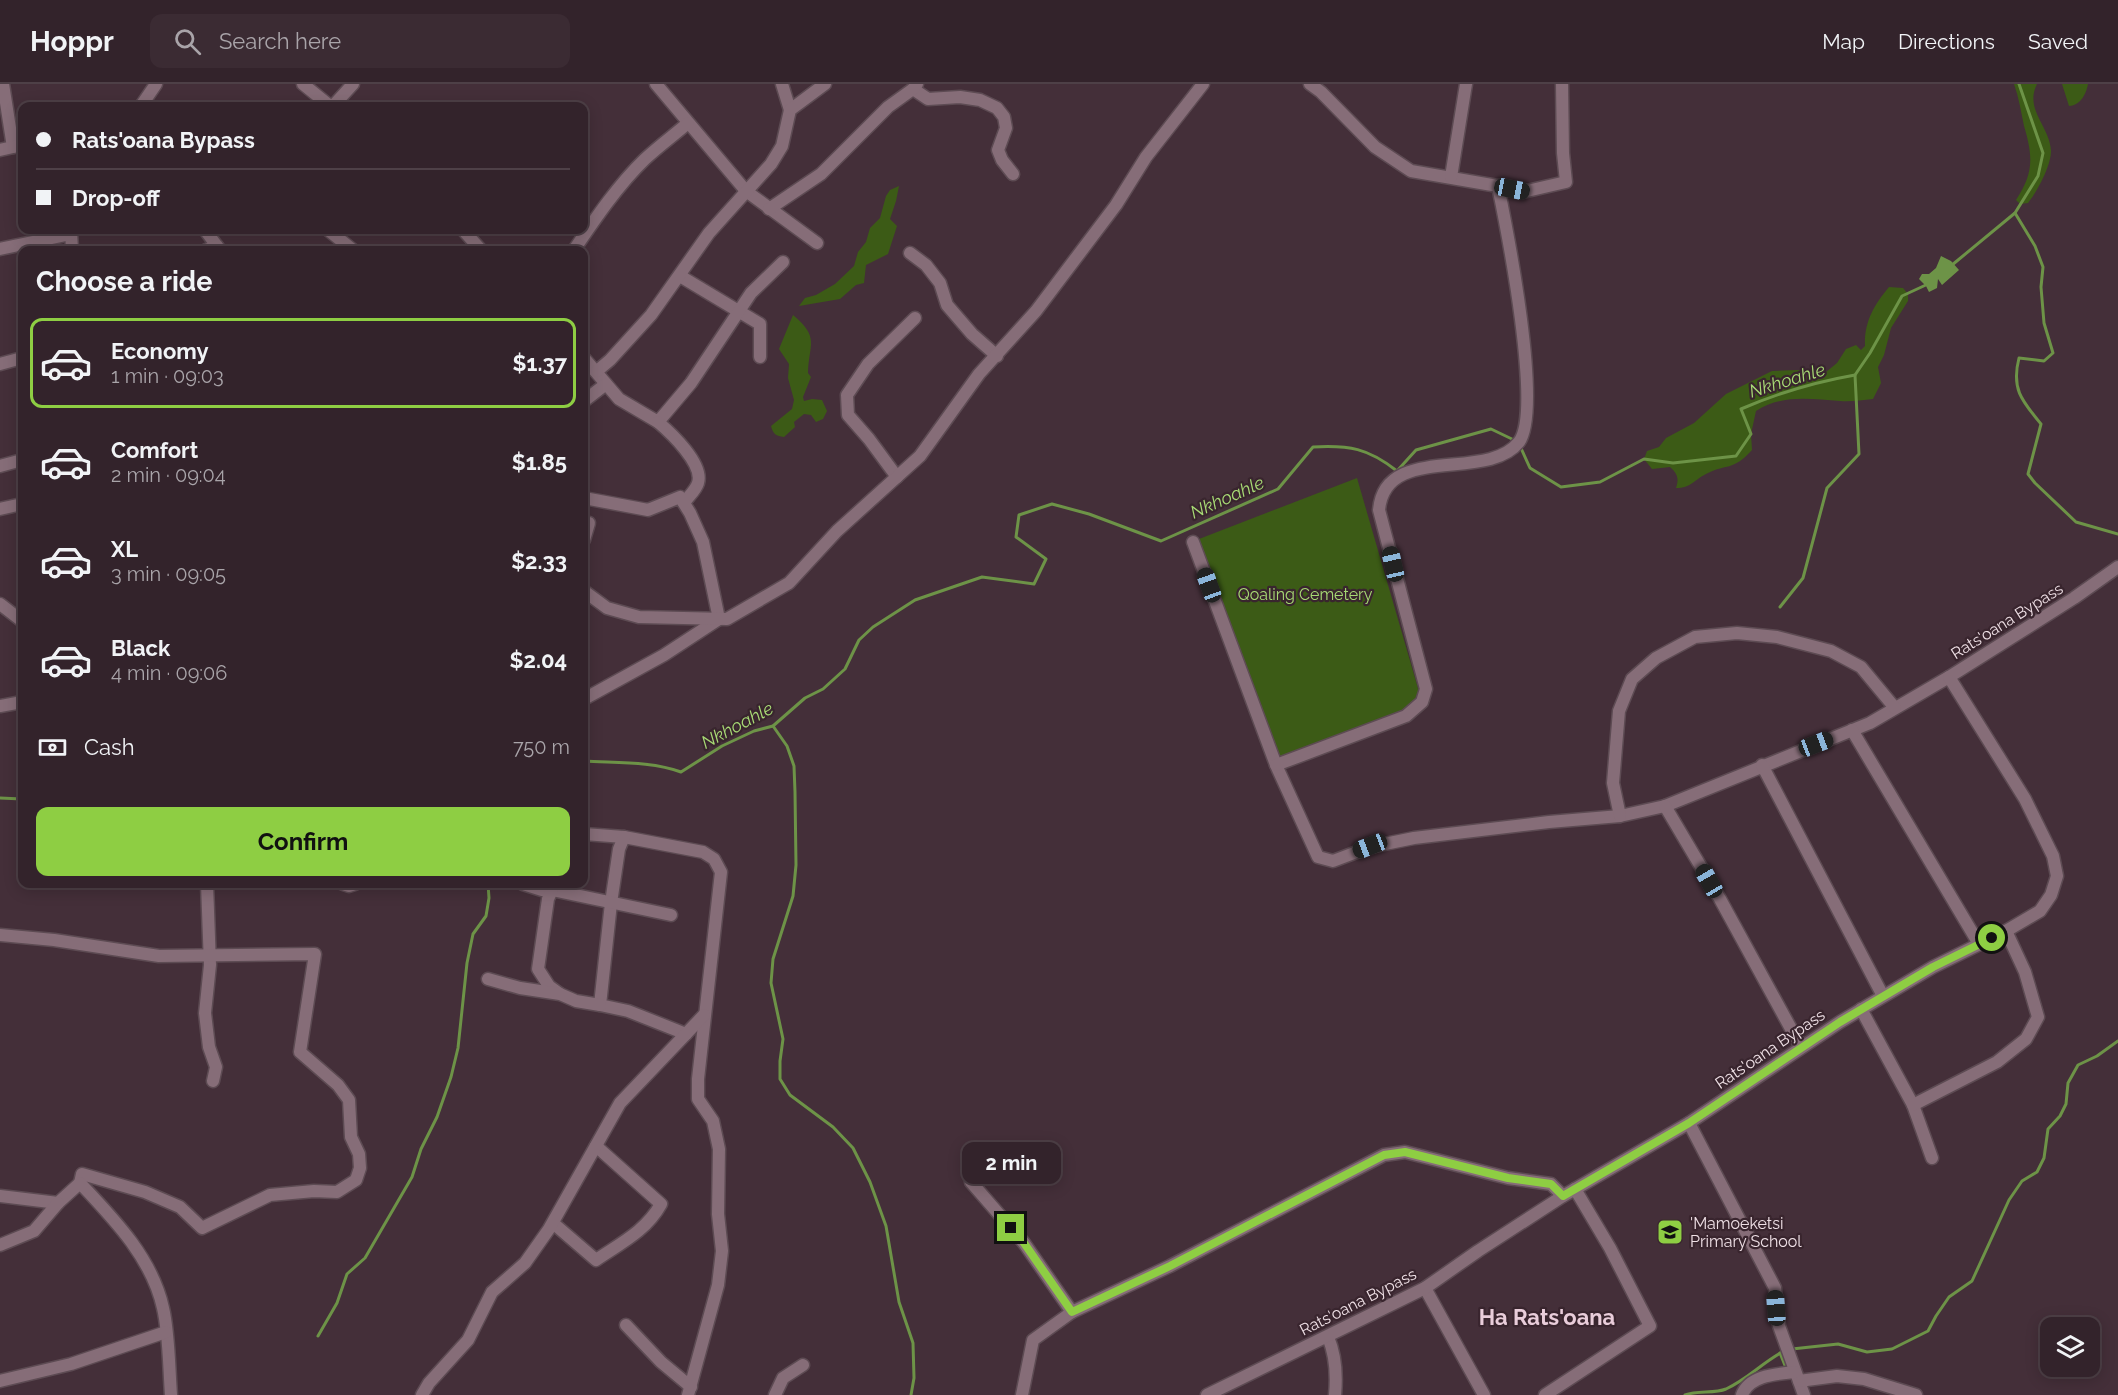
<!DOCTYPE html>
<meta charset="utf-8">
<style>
body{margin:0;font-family:Raleway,sans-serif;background:#3b2b33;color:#f1f3f6;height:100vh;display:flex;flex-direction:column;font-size:22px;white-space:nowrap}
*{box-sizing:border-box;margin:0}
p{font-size:20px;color:#a9a4a9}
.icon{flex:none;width:33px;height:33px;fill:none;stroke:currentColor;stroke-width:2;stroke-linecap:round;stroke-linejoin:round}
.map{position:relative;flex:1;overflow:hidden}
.side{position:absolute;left:18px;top:162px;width:570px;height:642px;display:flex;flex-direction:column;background:#33232b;border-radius:12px;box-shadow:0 3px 15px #0003,0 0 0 2px #4e4047}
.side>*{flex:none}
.guide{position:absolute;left:18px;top:18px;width:570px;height:132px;border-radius:12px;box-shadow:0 3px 15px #0003,0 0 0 2px #4e4047;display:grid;align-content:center;height:132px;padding:0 18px;background:#33232b}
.fabs{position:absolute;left:2040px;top:1233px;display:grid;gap:12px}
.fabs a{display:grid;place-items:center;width:60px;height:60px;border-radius:12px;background:#33232b;box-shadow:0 3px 15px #0003,0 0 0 2px #4e4047;font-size:30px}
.end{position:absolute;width:27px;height:27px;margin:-14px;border:8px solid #8ece43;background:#111;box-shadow:0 0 0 3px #111}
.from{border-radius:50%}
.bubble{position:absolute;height:42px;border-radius:12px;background:#33232b;box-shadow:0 3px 15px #0003,0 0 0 2px #4e4047;font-size:20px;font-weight:700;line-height:42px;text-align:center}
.car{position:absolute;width:18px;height:36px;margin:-18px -9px;border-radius:8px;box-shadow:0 0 4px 2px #0007;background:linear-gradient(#222 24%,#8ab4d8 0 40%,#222 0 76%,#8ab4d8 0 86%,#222 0)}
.guide b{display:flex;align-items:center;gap:21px;height:57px;font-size:22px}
.guide b+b{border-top:2px solid #4e4047}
.guide i{width:15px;height:15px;background:#f1f3f6}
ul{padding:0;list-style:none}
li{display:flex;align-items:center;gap:18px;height:90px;margin:0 12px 9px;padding:0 6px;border:3px solid transparent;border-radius:12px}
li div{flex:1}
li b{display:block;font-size:22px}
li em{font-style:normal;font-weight:700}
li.current{border-color:#8ece43}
li>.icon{width:54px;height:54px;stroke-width:1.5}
h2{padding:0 18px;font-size:27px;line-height:72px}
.pay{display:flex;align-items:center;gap:15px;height:66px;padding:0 18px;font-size:22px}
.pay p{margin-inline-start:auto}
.cta{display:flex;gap:12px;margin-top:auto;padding:12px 18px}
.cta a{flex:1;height:69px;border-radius:12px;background:#8ece43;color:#111;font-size:24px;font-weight:700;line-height:69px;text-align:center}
header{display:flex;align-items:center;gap:36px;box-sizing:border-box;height:84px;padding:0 30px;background:#33232b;border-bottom:2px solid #4e4047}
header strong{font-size:28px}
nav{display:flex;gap:33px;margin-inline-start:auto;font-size:21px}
.search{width:420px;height:54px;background:#3b2b33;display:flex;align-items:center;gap:15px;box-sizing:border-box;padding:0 21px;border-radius:12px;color:#a9a4a9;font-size:22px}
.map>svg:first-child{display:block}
.green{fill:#3c5b16}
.water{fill:#6d9347}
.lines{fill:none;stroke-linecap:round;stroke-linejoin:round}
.stream{stroke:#6d9347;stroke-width:3}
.minor-casing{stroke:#5d4b53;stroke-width:15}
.minor{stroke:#866d78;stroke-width:12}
.route{stroke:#8ece43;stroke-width:8}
.labels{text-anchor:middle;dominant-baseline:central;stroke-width:4.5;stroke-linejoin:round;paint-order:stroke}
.park-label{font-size:16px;fill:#a7da74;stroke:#39252e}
.street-label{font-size:16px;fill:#efe0e6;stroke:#39252e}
.poi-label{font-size:16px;fill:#efe0e6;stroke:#39252e;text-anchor:start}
.water-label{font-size:18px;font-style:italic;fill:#a8db75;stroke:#39252e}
.district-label{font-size:22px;font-weight:bold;fill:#e9cdda;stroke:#39252e}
</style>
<header>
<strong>Hoppr</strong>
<div class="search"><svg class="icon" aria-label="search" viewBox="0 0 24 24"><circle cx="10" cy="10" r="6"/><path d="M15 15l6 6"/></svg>Search here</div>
<nav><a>Map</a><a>Directions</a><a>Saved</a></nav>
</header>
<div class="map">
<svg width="2118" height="1311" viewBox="0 0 2118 1311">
<rect width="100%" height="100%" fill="#442f39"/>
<g class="green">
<path d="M2014 0H2037C2024 26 2050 42 2051 67 2051 82 2037 108 2028 119L2020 120 2016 116C2034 89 2033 72 2024 42 2021 28 2019 14 2014 0Z"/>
<path d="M2062 0H2088C2086 10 2081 21 2069 22Z"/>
<path d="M899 102 896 117 890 135 897 142 888 170 866 181 864 199 856 201 840 215 799 222 805 214 816 211 835 200 854 182 858 168 866 158 870 144 880 134 886 112 890 106Z"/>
<path d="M1889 203 1903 204 1908 210V217L1891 244 1884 271 1878 283 1881 299 1873 315C1862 316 1851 318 1840 317 1811 315 1782 310 1756 327L1751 350 1752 366C1732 388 1727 379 1706 390 1694 396 1691 404 1676 404 1679 395 1678 390 1670 383L1652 385 1644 375 1647 367 1659 363 1666 354 1694 339 1726 310 1772 287 1798 286 1812 291 1826 288 1837 279 1846 265 1856 261 1861 266 1865 262C1864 238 1874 221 1889 203Z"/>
<path d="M793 231C820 254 809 259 808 289L811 293 803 313 804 317 812 315 822 316 827 327 823 335 816 338 811 331 804 330 794 338 795 343 784 353C776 352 773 350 771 342L792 325 794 316 788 294 789 280 779 265Z"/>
<path d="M1357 394 1422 618 1406 632 1276 681 1199 455Z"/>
</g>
<path class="water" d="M1941 172 1951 177 1959 186 1942 201 1938 195 1937 204 1929 208 1926 202 1919 195 1922 190H1929L1936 184Z"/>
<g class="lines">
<g class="stream">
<path d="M2015 129 2035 162 2043 183 2041 203 2044 239 2053 269 2044 277 2019 274C2011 305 2022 317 2041 340L2028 390 2035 399 2076 438 2118 450"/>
<path d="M1952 181 2015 129 2038 92 2043 69 2019 0"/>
<path d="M1520 362 1530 384 1561 403 1600 398 1644 375 1673 379 1736 372 1751 350 1741 325C1778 309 1815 298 1855 291L1870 269 1902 212 1928 200"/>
<path d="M1780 523 1803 494 1827 404 1859 370 1855 291"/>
<path d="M773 642 787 662 794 682 795 708 796 781 793 812 773 875 771 899 783 955 780 977V995L790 1011 833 1043 853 1064 870 1098 886 1142 899 1218 913 1259 914 1294 911 1311"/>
<path d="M584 677C615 679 652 677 681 688L722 662 754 647 773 642 805 614 823 605 845 585 859 556 873 543 915 516 982 493 1034 500 1046 475 1016 453 1019 431 1052 420 1089 430 1161 457 1278 405 1313 363C1349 361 1368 364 1397 387L1416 366 1491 345 1514 356"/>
<path d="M0 714 22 715"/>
<path d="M318 1252 337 1219 347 1190 365 1174 412 1093 421 1065 437 1033 451 993 458 964 467 879 473 850 486 832 489 814 488 800"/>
<path d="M1792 1265 1838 1260 1867 1268 1892 1265 1928 1247 1936 1232 1949 1213 1972 1197 2009 1116 2022 1097 2037 1088 2044 1074 2048 1045 2060 1032 2066 1020 2068 999 2078 981 2097 972 2118 957"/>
<path d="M1780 1269 1786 1284"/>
<path d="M1685 1311C1698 1306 1714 1310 1726 1305 1748 1295 1764 1277 1786 1266"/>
</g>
<g class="minor-casing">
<g id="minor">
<path d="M3 0 13 63"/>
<path d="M303 0 330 22"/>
<path d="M656 0 746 107 817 159"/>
<path d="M782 0 790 26"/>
<path d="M1310 0 1321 8 1375 63 1411 87 1527 107 1566 98 1563 69 1562 0"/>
<path d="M913 5 928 15 960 13 980 16 997 24 1004 33 1006 44 998 66 1002 76 1013 90"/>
<path d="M141 22 156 0"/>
<path d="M333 22 353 0"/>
<path d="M0 66 22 61"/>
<path d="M1451 93 1466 0"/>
<path d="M769 125 821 90 888 23 913 5 917 0"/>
<path d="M71 146 72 166"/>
<path d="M205 146 220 166"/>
<path d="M328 146 353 166"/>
<path d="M463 146 481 166"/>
<path d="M0 165 71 150"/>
<path d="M206 166 217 162"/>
<path d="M574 166C595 135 618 101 645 75 659 62 674 51 688 39"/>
<path d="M910 169 926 181 940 199 947 221 972 250 997 272"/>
<path d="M680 192 760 240V273"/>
<path d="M584 274 619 315 658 338 691 299 751 209 783 178"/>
<path d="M0 280 22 274"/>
<path d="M597 287 610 276 651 231 709 149 771 80 782 62 790 26 825 0"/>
<path d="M584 317 606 300"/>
<path d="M658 338C671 349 704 380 698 399 696 406 688 413 684 419"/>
<path d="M0 382 22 376"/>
<path d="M897 393 869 355 848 331 847 311 868 280 915 234"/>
<path d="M584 414 648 426 680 413 690 429 703 458 719 535 664 571 584 615"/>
<path d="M0 425 22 420"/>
<path d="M584 456 589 439"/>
<path d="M1193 458 1276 681 1318 773 1333 777 1370 763 1414 754 1549 738 1620 732 1665 722 1870 639 1949 593"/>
<path d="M584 507 607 524 639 533 727 535 789 499 837 447 920 372 979 290 1036 227 1116 121 1146 73 1203 0"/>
<path d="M0 520 22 537"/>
<path d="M0 622 22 618"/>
<path d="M1852 646 1979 860"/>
<path d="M1276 681 1406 632 1422 618 1426 605 1379 426C1385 358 1487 399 1519 358 1543 326 1507 146 1498 102"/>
<path d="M1762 681 1883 912"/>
<path d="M1665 722 1720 815 1801 963"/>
<path d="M1620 732 1613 699 1619 627 1632 595 1656 574 1695 553 1737 549 1777 553 1831 567 1861 583 1895 624"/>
<path d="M584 750 624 753 703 768 714 775 721 788 698 995V1015L713 1037 719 1065 718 1130 722 1167 718 1201 688 1311"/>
<path d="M624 753 619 765 611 819 600 921 628 927 686 950"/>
<path d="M207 800 210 881 205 929 209 963 216 983 213 997"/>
<path d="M343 800 349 802 355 800"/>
<path d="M523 800 542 806H552L671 831"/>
<path d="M551 801 552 806 548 815 538 885 549 902 560 910"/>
<path d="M0 851 54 856 159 872 315 870 300 968 338 1001 349 1016 351 1053 359 1070 360 1084 356 1096 337 1108 314 1107 270 1111 202 1144 180 1123 145 1108 82 1090 80 1099"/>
<path d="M488 895 520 904 560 910 576 917 600 921"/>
<path d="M1861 925 1913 1021 1932 1074"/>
<path d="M1913 1021 1997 978 2026 955 2038 933 2025 888 2006 847"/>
<path d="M1689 1039 1775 1204 1779 1242 1804 1311"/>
<path d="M971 1098 1024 1159 1072 1228"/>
<path d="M0 1112 58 1119 80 1099C114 1135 152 1174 163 1224 169 1249 169 1284 171 1311"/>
<path d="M553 1139 596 1176C621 1159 646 1147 661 1120L596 1062"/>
<path d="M0 1161 34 1147 58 1119"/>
<path d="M1425 1204 1484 1311"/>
<path d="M626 1241 661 1278 691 1303"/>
<path d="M1328 1253C1336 1272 1337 1290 1335 1311"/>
<path d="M0 1297 71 1280 166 1248"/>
<path d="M1799 1297 1837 1292 1864 1295 1916 1311"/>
<path d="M422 1311 429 1299 468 1256 492 1208 525 1179 549 1145 620 1019 704 931"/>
<path d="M775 1311 783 1294 803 1281"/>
<path d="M1022 1311 1033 1256 1072 1228 1170 1182 1384 1071 1405 1068 1508 1094 1551 1100 1563 1112"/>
<path d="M1207 1311 1425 1204 1478 1167 1563 1112 1689 1039 1840 938 1933 883 2006 847 2040 827 2051 811 2057 792 2053 772 2025 715 1949 593 2074 514 2118 483"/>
<path d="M1545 1311 1650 1242 1610 1164 1575 1105"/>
<path d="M1742 1311C1749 1291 1777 1290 1795 1288"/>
</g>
</g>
<use href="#minor" class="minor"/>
</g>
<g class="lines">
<path class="route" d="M1011 1144 1024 1159 1072 1228 1170 1182 1384 1071 1405 1068 1508 1094 1551 1100 1563 1112 1689 1039 1840 938 1933 883 1992 854"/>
</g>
<defs>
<g id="school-square" transform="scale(1.35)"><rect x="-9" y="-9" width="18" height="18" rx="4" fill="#8ece43" stroke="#39252e"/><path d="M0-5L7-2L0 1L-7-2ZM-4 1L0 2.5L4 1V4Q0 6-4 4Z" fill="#111"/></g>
</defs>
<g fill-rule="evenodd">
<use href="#school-square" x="1670" y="1148"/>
</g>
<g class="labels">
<g class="park-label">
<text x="1305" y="510">Qoaling Cemetery</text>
</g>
<g class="street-label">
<text transform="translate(2007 537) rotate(-32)">Rats'oana Bypass</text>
<text transform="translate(1770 965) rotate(-34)">Rats'oana Bypass</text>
<text transform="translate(1358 1218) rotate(-27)">Rats'oana Bypass</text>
</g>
<g class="poi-label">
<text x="1690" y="1139">'Mamoeketsi<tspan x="1690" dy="18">Primary School</tspan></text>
</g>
<g class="water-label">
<text transform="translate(1787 296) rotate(-17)">Nkhoahle</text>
<text transform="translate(1227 413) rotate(-24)">Nkhoahle</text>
<text transform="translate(737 641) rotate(-28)">Nkhoahle</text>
</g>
<g class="district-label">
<text x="1547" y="1233">Ha Rats'oana</text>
</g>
</g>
</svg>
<div class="fabs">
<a><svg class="icon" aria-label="layers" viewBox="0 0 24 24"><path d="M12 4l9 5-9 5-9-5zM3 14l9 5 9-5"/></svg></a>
</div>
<i class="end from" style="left:1992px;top:854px"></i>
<i class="end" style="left:1011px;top:1144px"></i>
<div class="bubble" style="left:962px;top:1058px;width:99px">2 min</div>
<i class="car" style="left:1512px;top:105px;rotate:101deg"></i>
<i class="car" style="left:1393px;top:480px;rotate:347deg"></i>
<i class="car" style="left:1209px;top:501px;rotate:340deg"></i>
<i class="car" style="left:1816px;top:660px;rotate:69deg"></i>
<i class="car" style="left:1370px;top:762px;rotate:249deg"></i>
<i class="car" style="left:1709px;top:797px;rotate:330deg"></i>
<i class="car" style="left:1776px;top:1224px;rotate:356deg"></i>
<div class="guide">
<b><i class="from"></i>Rats'oana Bypass</b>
<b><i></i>Drop-off</b>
</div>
<section class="side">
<h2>Choose a ride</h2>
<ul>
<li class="current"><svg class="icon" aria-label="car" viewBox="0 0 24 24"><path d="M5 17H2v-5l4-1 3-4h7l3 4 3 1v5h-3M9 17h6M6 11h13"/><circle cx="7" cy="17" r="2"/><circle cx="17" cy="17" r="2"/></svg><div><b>Economy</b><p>1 min · 09:03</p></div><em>$1.37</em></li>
<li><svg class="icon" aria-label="car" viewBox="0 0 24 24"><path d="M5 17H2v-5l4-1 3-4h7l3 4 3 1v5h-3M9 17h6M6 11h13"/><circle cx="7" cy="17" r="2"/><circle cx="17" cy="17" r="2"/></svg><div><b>Comfort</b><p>2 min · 09:04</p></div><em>$1.85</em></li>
<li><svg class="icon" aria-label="car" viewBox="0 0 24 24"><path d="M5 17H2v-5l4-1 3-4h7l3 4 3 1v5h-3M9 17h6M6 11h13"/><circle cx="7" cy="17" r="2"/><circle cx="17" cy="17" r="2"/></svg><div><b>XL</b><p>3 min · 09:05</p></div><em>$2.33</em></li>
<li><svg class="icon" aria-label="car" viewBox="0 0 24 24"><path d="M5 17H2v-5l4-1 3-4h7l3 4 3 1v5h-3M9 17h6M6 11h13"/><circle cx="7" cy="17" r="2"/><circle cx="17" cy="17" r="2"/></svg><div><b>Black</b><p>4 min · 09:06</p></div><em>$2.04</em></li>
</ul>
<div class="pay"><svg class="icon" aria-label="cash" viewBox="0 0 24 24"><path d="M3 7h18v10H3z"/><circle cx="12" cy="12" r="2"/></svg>Cash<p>750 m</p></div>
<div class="cta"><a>Confirm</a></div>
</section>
</div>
